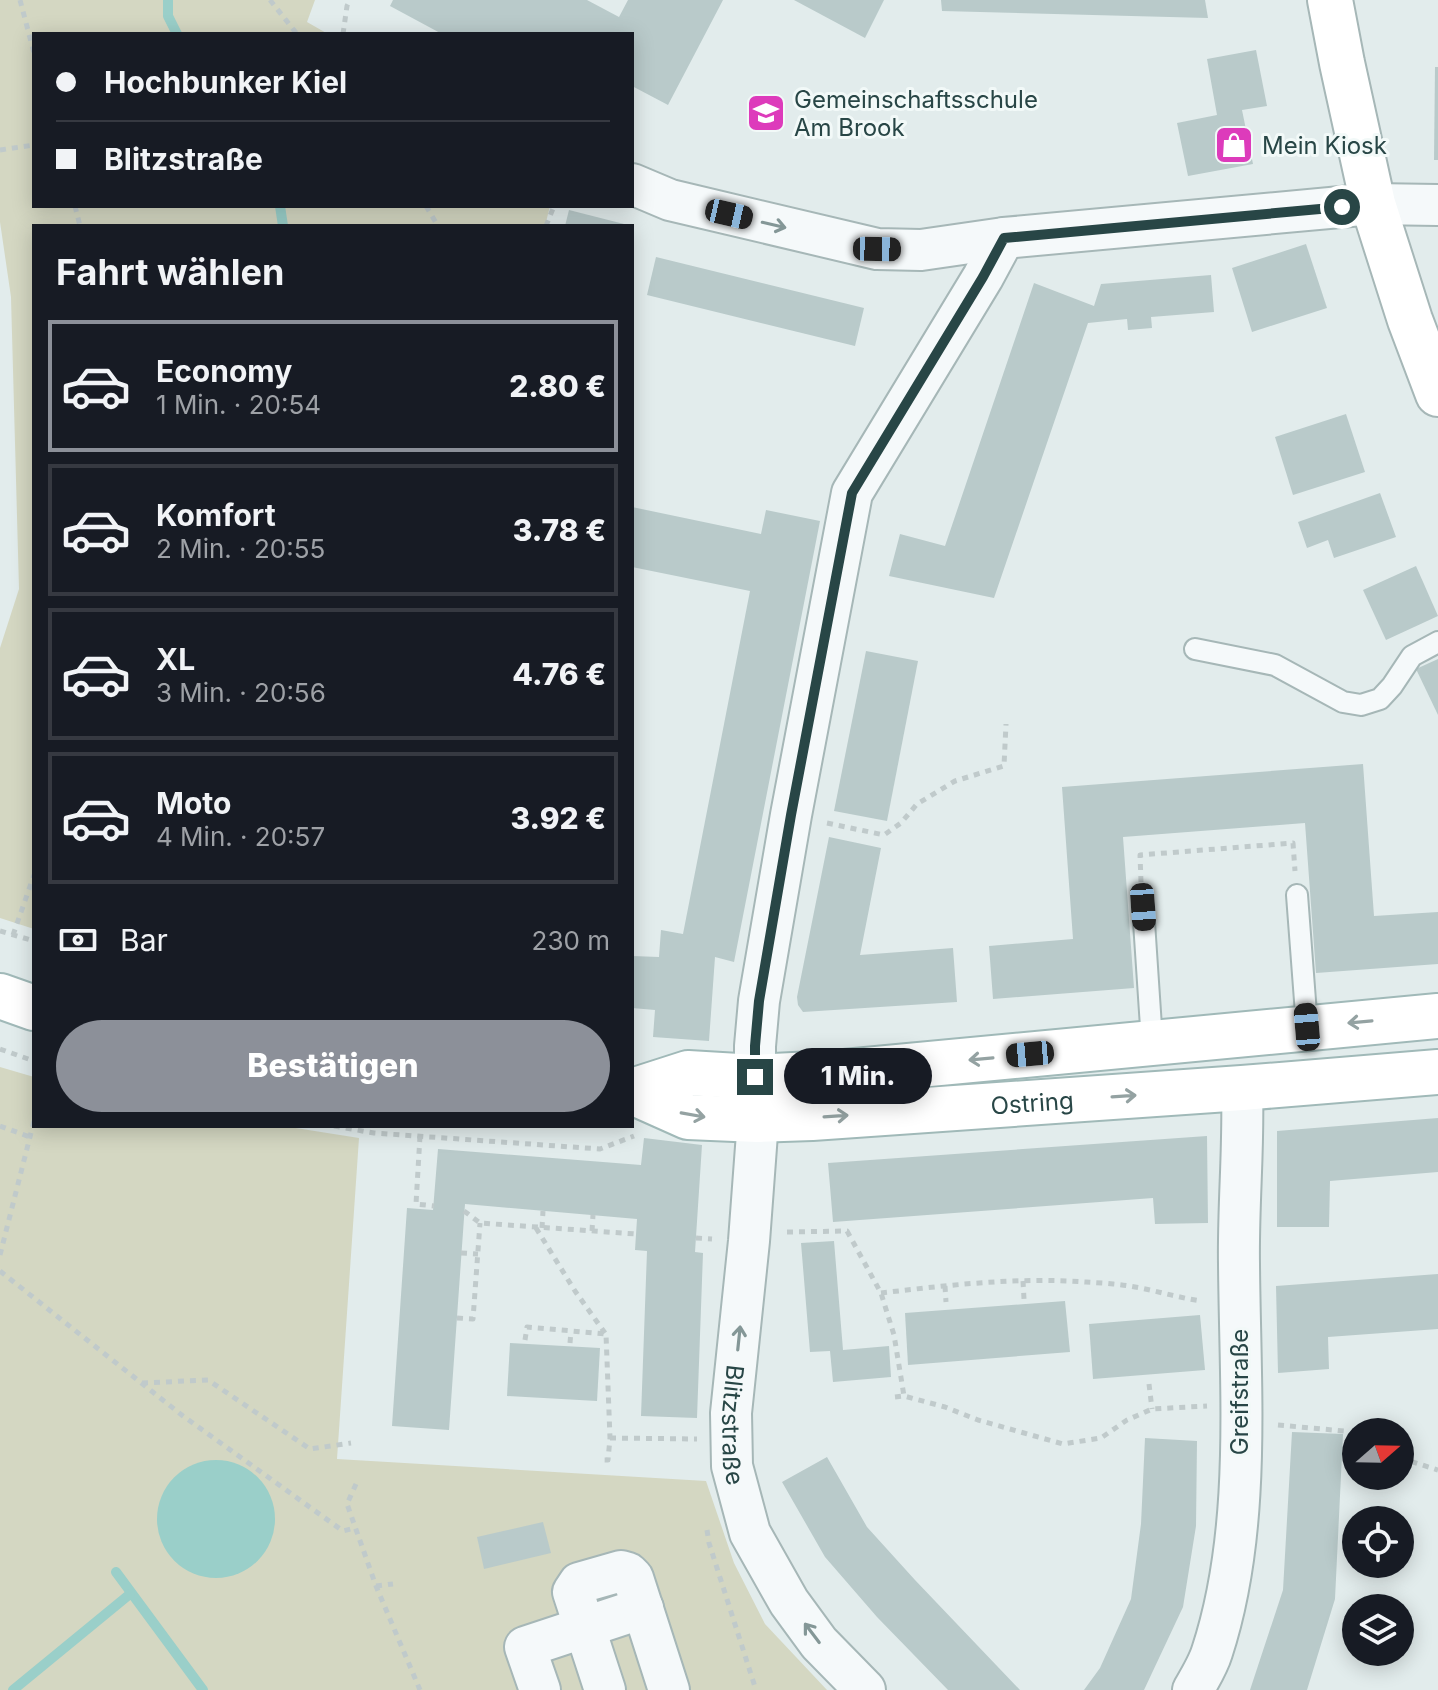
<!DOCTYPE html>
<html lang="de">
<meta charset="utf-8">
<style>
body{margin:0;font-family:Inter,sans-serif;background:#20242c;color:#f1f3f6;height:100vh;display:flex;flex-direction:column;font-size:30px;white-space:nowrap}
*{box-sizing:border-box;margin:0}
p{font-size:26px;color:#9ea1a6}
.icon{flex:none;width:44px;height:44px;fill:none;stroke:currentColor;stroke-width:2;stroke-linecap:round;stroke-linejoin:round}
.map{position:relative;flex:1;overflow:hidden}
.sheet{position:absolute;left:32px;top:224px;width:602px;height:904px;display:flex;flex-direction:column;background:#171b24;border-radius:0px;box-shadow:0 4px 20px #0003}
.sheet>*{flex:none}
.guide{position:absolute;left:32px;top:32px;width:602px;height:176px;border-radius:0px;box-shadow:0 4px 20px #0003;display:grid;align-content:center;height:176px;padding:0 24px;background:#171b24}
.needle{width:52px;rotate:70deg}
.tools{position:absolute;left:1342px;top:1418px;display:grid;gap:16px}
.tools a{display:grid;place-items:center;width:72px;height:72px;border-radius:50%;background:#171b24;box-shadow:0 4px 20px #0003;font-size:40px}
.end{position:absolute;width:36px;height:36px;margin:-18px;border:10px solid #284646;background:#fff;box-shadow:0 0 0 4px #fff}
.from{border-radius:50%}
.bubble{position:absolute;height:56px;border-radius:28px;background:#171b24;box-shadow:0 4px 20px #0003;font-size:26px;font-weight:800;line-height:56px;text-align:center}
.car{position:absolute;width:24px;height:48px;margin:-24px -12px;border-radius:10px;box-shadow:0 0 6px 2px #0007;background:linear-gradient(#222 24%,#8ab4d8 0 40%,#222 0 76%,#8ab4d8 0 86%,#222 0)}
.guide b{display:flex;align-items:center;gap:28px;height:76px;font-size:30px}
.guide b+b{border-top:2px solid #363941}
.guide i{width:20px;height:20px;background:#f1f3f6}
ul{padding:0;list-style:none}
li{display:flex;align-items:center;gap:24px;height:132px;margin:0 16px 12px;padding:0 8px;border:4px solid #363941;border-radius:0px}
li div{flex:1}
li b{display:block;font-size:30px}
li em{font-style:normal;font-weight:800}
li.active{border-color:#8c9099}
li>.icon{width:72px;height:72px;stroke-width:1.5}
h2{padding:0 24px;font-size:36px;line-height:96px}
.pay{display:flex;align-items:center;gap:20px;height:88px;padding:0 24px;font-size:30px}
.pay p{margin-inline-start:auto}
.action{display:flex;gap:16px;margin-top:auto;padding:16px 24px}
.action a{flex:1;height:92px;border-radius:48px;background:#8c9099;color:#fff;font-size:32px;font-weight:800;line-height:92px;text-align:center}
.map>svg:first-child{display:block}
.green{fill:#d4d7c2}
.water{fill:#9acfc9}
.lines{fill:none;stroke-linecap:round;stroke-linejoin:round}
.stream{stroke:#9acfc9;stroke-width:10}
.building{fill:#b9caca}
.lane-casing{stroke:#a6b7b7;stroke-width:24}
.street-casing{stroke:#a6b7b7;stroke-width:44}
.secondary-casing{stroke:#a6b7b7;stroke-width:48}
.primary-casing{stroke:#a0b9b8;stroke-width:48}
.path{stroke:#c0cacb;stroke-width:5;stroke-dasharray:6 6;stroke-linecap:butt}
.lane{stroke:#f5f9fa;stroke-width:20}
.street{stroke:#f5f9fa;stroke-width:40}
.secondary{stroke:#fff;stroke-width:44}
.primary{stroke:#fff;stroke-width:44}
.oneway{stroke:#849797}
.oneway2{stroke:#94a2a2}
.route{stroke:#284646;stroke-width:10}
.labels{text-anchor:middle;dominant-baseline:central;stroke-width:6;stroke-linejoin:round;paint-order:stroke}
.poi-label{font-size:24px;fill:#284646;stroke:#f2f9f8;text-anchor:start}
.street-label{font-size:24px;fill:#284646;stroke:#f2f9f8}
</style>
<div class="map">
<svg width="1438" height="1690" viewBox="0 0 1438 1690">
<rect width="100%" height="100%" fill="#e2ecec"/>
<g class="green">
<path d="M0 0H315L307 22 328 34H34V206H550L545 226H34V929L0 918V648L19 589 11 297 0 222Z"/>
<path d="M0 1067 34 1077V1126H283L359 1138 337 1459 706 1481 734 1563 765 1624 827 1690H0Z"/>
</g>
<circle class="water" cx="216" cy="1519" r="59"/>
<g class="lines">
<g class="stream">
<path d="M168 0V16L177 34"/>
<path d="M280 206 283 226"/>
<path d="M116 1572 203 1690"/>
<path d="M13 1690 130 1594"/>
</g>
</g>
<g class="building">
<path d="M393 0H587L619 17 628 0H723L668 105 632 86V34H442L390 6Z"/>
<path d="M794 0H884L865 38Z"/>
<path d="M941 0H1205L1208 18 942 11Z"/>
<path d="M1256 50 1267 106 1242 110 1253 164 1188 176 1177 123 1217 115 1207 59Z"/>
<path d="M1435 67H1438V160H1434Z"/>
<path d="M569 210 628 225V226H565Z"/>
<path d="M1306 244 1327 308 1252 332 1232 268Z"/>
<path d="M656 257 864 308 855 346 647 295Z"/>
<path d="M1211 275 1214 312 1151 317 1152 328 1128 330 1127 319 1088 323 994 598 889 576 900 534 945 546 1034 283 1094 306 1101 284Z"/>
<path d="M1346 414 1365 472 1293 495 1275 437Z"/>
<path d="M1380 493 1396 537 1334 558 1328 540 1307 548 1298 522Z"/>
<path d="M632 507 761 534 766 510 820 521 734 962 715 957 709 1041 653 1037 655 1010 632 1008V956L659 957 661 930 683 934 750 591 632 567Z"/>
<path d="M1416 566 1438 616 1386 640 1363 590Z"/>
<path d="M866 651 918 661 887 821 834 811Z"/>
<path d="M1438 659V715L1416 669Z"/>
<path d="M1363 764 1374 916 1438 912V964L1316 973 1305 823 1123 837 1134 988 993 999 989 946 1073 939 1062 787Z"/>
<path d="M829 837 881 848 860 955 953 948 957 1002 803 1012 798 1005 797 997Z"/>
<path d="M1438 1118V1172L1330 1181 1329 1227H1277V1131Z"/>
<path d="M1207 1136 1208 1223 1155 1224 1153 1198 833 1222 828 1163Z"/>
<path d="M644 1138 702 1145 695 1252 703 1253 697 1418 641 1416 647 1251 635 1250 637 1219 465 1204 449 1430 392 1426 407 1208 433 1210 438 1149 641 1165Z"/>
<path d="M834 1241 843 1350 889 1346 891 1377 833 1382 830 1351 810 1352 801 1243Z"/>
<path d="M1438 1274V1329L1328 1337 1329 1369 1278 1373 1276 1286Z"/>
<path d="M1065 1301 1070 1352 908 1365 905 1313Z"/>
<path d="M1200 1315 1205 1370 1093 1379 1089 1324Z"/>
<path d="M510 1343 600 1348 597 1401 507 1396Z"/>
<path d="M1292 1432 1343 1434 1335 1599 1307 1690H1250L1283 1590Z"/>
<path d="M1145 1438 1197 1441 1196 1526 1183 1607 1144 1690H1084L1100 1668 1131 1599 1141 1524Z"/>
<path d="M827 1457 867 1527 915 1580 1020 1690H948L877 1617 825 1557 782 1482Z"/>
<path d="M543 1522 551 1553 484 1569 477 1537Z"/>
</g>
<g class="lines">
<g class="lane-casing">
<g id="lane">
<path d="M1195 649 1275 665 1343 702 1361 705 1380 699 1392 686 1412 656 1438 642"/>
<path d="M1297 895 1307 1027"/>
<path d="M1143 907 1152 1042"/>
</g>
</g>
<g class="street-casing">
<g id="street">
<path d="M632 184 670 200 877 249 921 250 1004 238 1373 204 1438 205"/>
<path d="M755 1077V1046L759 1001 791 815 852 493 983 277 1004 238"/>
<path id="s1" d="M758 1120 749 1241 731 1413 732 1466 750 1533 789 1602 819 1643 865 1690"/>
<path d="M540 1690 525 1647 643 1608"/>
<path d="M605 1690 573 1592 579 1583 621 1571 628 1573 633 1578 669 1690"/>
<path d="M1193 1690C1200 1678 1208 1665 1212 1652 1252 1530 1240 1391 1239 1264 1238 1205 1244 1147 1242 1088"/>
</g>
</g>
<g class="secondary-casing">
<path id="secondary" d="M1330 0 1342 63 1373 204 1410 320 1438 394"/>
</g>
<g class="primary-casing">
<g id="primary">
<path d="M0 996 34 1008"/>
<path d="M632 1091 688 1073 755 1077 834 1073 1438 1016"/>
<path id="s2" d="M632 1092 688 1117 758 1120 812 1118 1242 1088 1438 1072"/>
</g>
</g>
<g class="path">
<path d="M20 0 34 53"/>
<path d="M270 0 297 34"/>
<path d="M343 34 347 6 350 0"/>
<path d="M0 150 34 145"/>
<path d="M75 206 80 226"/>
<path d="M426 206 438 226"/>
<path d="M546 226 554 206"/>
<path d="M827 823 884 835 901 823 917 804 955 781 1004 766 1006 724"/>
<path d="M1141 882 1140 855 1293 843 1295 871"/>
<path d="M0 931 34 941"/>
<path d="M13 935 34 875"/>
<path d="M0 1049 34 1061"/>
<path d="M0 1126 30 1137"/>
<path d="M334 1126 374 1133 600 1149 634 1136"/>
<path d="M420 1136 416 1204 434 1206"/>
<path d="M464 1211 480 1223 636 1234"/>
<path d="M536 1228 575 1291 605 1333"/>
<path d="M542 1228 543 1211"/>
<path d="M592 1231 593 1215"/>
<path d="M787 1232 847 1231 881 1293 894 1335 904 1396"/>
<path d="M696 1238 712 1239"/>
<path d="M461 1253 478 1254"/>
<path d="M0 1255 34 1121"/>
<path d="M0 1271 183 1416 343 1531 355 1528"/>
<path d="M1023 1281 1024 1299"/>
<path d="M945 1286 946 1302"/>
<path d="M881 1293C949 1285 1018 1277 1086 1282 1102 1283 1119 1284 1135 1287 1158 1291 1179 1298 1202 1301"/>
<path d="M457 1318 473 1319 480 1223"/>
<path d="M525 1340 527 1327 606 1334 610 1438 608 1460H599"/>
<path d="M570 1343 571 1331"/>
<path d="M142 1383 208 1380 310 1449 351 1443"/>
<path d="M1149 1384 1152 1409"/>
<path d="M895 1397 904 1396 945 1407 978 1420 1063 1444 1101 1438 1127 1420 1152 1409 1207 1406"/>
<path d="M1278 1425 1344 1431 1356 1437"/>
<path d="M610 1438 697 1439"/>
<path d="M1400 1458 1438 1470"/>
<path d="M356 1484 347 1504 376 1586 420 1690"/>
<path d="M707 1530 709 1543 756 1690"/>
<path d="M376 1586 393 1584"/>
</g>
<use href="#lane" class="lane"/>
<use href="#street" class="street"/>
<use href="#secondary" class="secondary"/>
<use href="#primary" class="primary"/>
</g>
<defs><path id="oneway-shaft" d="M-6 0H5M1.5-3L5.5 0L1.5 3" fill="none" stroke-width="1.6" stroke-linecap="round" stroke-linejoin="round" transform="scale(2)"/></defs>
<g class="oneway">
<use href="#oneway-shaft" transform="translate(774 225) rotate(13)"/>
<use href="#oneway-shaft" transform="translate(739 1338) rotate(-84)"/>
<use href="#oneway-shaft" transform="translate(812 1633) rotate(-127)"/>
</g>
<g class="oneway2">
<use href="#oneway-shaft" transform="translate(1360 1022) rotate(175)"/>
<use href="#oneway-shaft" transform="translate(981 1059) rotate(175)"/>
<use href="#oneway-shaft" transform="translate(1124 1096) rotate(-4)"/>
<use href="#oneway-shaft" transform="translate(693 1115) rotate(10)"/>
<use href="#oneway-shaft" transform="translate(836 1116) rotate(-4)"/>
</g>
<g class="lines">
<path class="route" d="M755 1077V1046L759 1001 791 815 852 493 983 277 1004 238 1342 207"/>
</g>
<defs>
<g id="school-square" transform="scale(2)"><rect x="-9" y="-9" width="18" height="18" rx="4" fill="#dd3bbb" stroke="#f2f9f8"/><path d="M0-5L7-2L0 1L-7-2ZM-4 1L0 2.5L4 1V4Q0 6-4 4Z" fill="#fff"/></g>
<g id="shop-square" transform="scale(2)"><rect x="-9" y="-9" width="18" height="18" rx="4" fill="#dd3bbb" stroke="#f2f9f8"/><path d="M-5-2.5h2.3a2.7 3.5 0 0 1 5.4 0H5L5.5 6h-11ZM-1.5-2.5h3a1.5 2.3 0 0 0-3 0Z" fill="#fff"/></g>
</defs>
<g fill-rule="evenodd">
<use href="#school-square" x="766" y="113"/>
<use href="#shop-square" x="1234" y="145"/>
</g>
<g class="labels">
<g class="poi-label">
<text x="794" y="99">Gemeinschaftsschule<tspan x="794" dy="28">Am Brook</tspan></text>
<text x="1262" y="145">Mein Kiosk</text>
</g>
<g class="street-label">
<text stroke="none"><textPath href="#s2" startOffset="406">Ostring</textPath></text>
<text transform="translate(1239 1392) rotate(-90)">Greifstraße</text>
<text stroke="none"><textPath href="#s1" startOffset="306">Blitzstraße</textPath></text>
</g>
</g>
</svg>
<div class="tools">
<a><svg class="needle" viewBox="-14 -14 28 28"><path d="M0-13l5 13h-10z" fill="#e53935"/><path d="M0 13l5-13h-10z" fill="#9ea1a6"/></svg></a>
<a><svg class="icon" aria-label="locate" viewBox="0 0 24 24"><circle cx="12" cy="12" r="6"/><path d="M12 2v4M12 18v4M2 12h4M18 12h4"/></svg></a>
<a><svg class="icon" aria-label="layers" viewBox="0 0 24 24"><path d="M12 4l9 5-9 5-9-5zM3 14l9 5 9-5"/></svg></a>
</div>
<i class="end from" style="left:1342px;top:207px"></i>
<i class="end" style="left:755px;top:1077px"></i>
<div class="bubble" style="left:784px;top:1048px;width:148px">1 Min.</div>
<i class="car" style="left:729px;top:214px;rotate:103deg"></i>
<i class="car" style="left:877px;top:249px;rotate:91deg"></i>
<i class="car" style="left:1143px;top:907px;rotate:176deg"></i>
<i class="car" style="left:1307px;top:1027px;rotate:355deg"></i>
<i class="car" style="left:1030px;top:1054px;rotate:265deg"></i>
<div class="guide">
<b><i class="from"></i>Hochbunker Kiel</b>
<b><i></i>Blitzstraße</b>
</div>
<section class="sheet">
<h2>Fahrt wählen</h2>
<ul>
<li class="active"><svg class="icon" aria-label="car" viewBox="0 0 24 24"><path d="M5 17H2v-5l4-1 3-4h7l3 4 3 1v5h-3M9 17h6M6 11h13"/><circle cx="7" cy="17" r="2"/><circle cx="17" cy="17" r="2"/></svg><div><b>Economy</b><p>1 Min. · 20:54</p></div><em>2.80 €</em></li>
<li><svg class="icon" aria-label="car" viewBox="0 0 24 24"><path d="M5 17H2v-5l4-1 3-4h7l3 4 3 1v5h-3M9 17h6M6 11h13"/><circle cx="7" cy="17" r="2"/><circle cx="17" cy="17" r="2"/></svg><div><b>Komfort</b><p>2 Min. · 20:55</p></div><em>3.78 €</em></li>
<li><svg class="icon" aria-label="car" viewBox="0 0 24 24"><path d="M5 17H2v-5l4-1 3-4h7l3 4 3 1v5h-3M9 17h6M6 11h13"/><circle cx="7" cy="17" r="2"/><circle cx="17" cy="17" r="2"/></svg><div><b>XL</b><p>3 Min. · 20:56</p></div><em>4.76 €</em></li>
<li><svg class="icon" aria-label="car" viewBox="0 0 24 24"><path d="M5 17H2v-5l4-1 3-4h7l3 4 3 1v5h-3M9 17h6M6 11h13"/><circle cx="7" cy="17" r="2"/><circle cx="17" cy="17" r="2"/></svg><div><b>Moto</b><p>4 Min. · 20:57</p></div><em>3.92 €</em></li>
</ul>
<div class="pay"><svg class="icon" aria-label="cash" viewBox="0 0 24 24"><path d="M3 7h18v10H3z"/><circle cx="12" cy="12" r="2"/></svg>Bar<p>230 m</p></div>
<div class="action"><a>Bestätigen</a></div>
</section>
</div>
